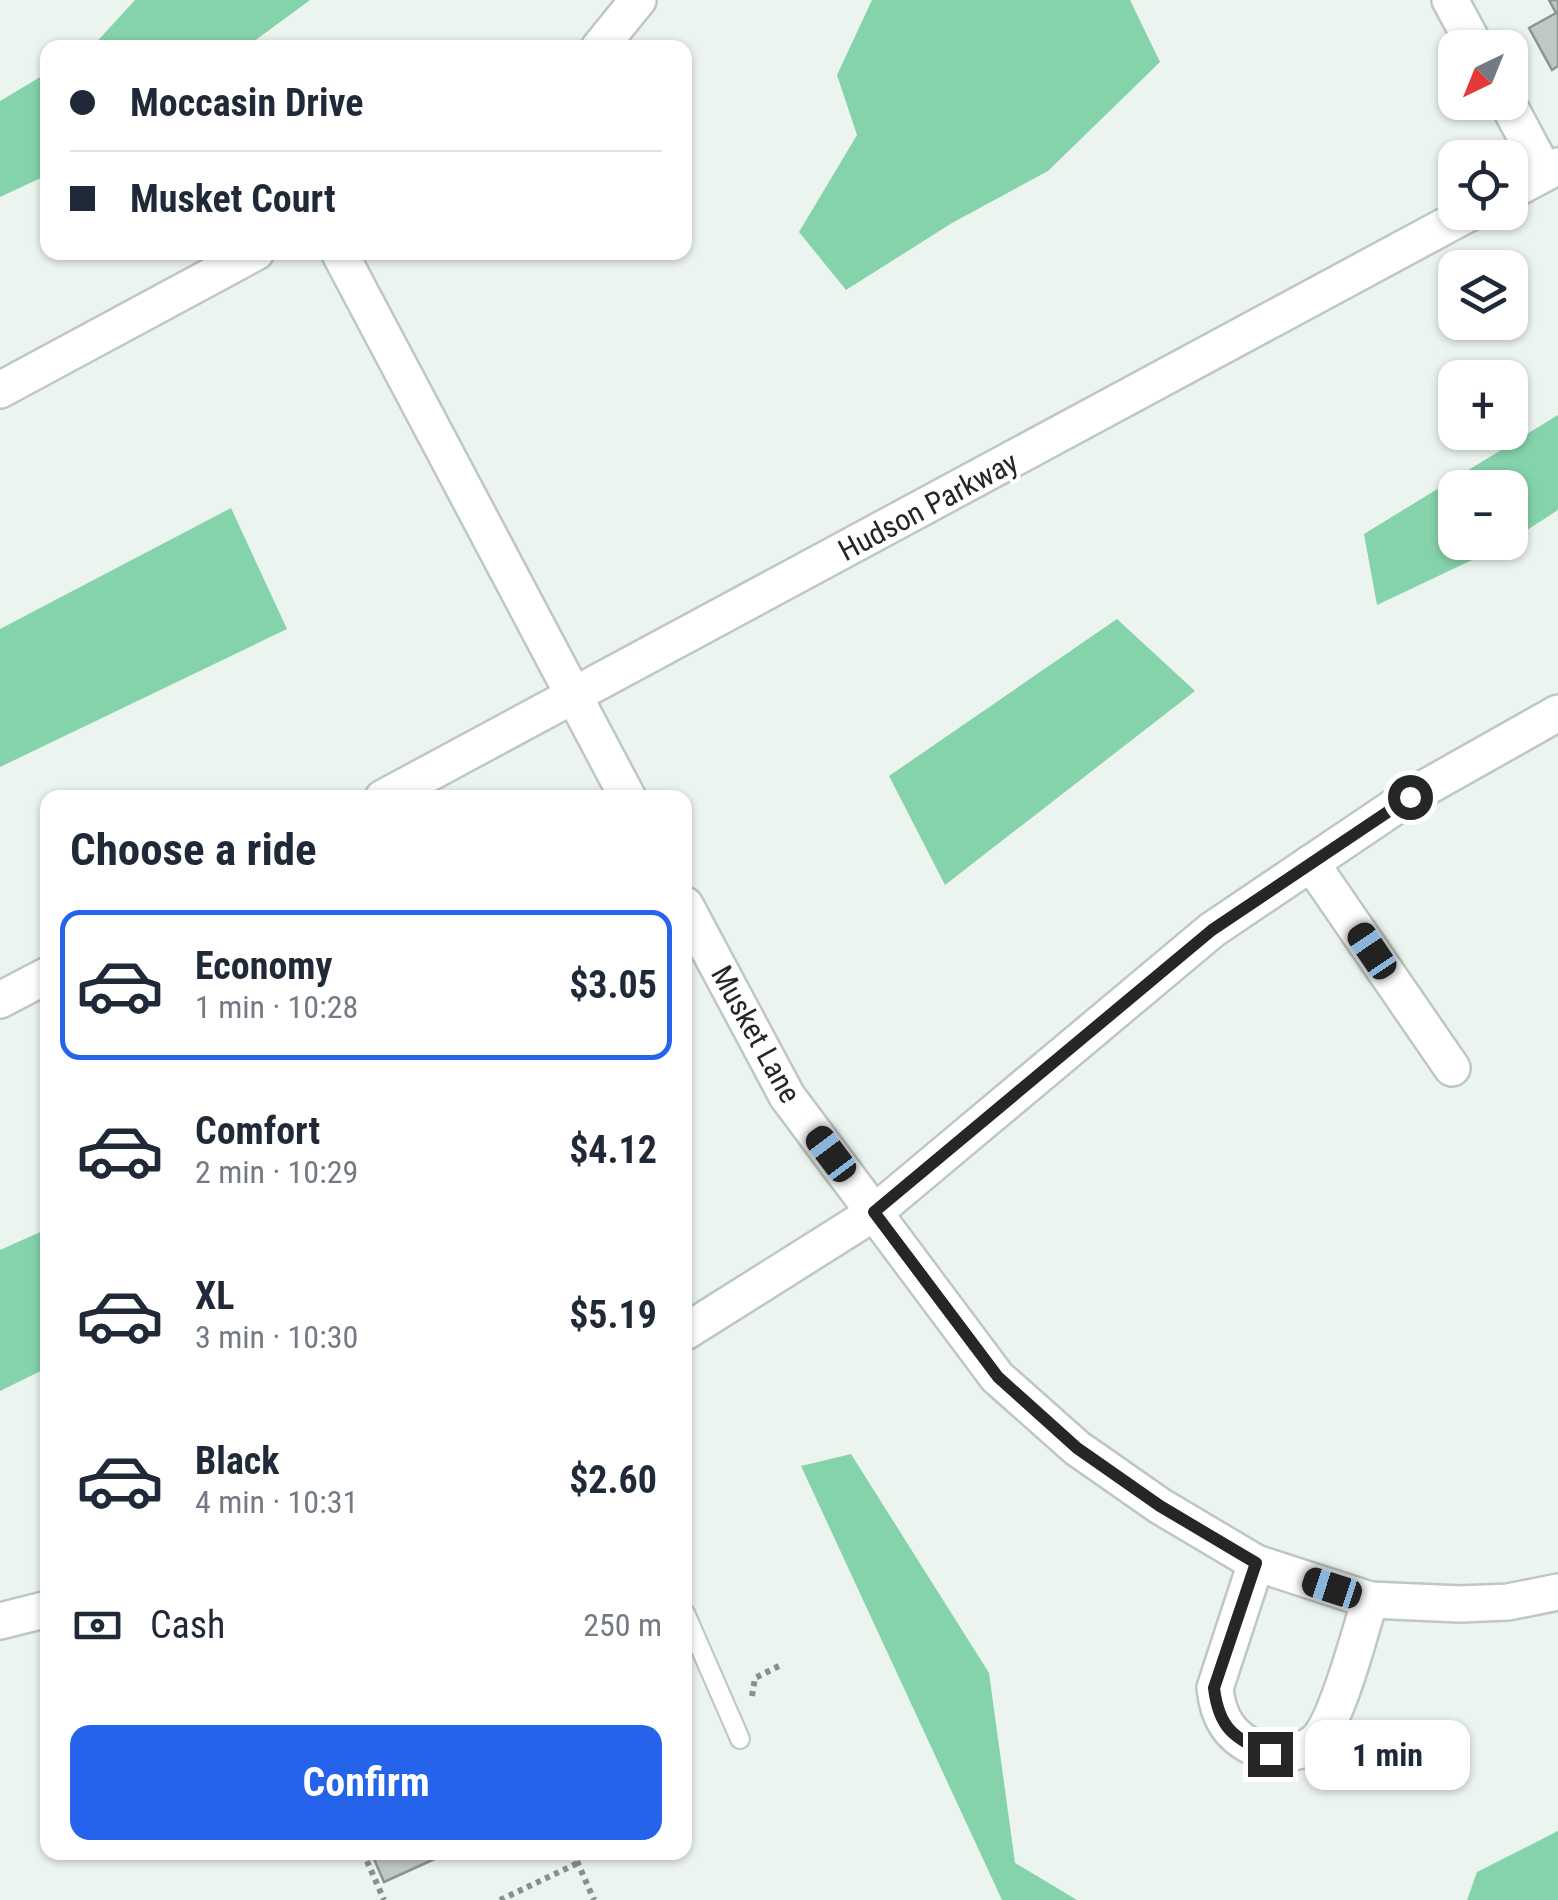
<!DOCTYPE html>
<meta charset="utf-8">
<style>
body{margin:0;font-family:"Roboto Condensed",sans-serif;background:#f6f6f7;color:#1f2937;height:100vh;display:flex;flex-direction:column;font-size:38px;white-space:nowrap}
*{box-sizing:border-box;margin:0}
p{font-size:32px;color:#747a83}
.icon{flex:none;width:55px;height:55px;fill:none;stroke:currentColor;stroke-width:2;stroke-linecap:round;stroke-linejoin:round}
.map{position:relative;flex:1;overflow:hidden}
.panel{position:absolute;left:40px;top:790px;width:652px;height:1070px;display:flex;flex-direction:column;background:#fff;border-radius:20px;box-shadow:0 2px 8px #0004}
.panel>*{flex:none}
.hud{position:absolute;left:40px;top:40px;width:652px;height:220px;border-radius:20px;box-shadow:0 2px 8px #0004;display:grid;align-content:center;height:220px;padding:0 30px;background:#fff}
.needle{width:65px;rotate:223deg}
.controls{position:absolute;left:1438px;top:30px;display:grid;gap:20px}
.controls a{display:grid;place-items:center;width:90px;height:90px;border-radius:20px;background:#fff;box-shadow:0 2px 8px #0004;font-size:50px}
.end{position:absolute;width:45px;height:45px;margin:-22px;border:12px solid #242725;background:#fff;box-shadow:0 0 0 5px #fff}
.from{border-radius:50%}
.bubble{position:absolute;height:70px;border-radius:20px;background:#fff;box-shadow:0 2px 8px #0004;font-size:32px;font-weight:700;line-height:70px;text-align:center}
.car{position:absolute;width:30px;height:60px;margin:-30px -15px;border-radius:12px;box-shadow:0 0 8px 2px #0007;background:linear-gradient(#222 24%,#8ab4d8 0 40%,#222 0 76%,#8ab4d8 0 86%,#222 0)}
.hud b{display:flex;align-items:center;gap:35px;height:95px;font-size:38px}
.hud b+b{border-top:2px solid #e0e1e3}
.hud i{width:25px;height:25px;background:#1f2937}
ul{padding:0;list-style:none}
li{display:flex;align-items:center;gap:30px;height:150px;margin:0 20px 15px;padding:0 10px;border:5px solid transparent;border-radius:20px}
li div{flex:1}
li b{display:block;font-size:38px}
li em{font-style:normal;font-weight:700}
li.on{border-color:#2563eb}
li>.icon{width:90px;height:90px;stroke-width:1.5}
h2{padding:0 30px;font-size:45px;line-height:120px}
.pay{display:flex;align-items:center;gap:25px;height:110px;padding:0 30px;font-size:38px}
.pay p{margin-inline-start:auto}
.primary-button{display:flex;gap:20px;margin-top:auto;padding:20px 30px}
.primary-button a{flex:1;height:115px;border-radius:20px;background:#2563eb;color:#fff;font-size:40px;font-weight:700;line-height:115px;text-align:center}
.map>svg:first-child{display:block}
.forest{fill:#85d3aa}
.building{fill:#bfc8c3;stroke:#8c948f;stroke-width:2.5}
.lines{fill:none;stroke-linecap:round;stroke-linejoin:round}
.lane-casing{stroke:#bec7c2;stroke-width:22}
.street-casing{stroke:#bec7c2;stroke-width:40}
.path{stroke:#898f8b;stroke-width:6;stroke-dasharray:5 5;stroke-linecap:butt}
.lane{stroke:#fff;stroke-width:18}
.street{stroke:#fff;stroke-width:35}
.route{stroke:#242725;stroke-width:12}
.labels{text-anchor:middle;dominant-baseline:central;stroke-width:8;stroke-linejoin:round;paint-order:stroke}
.street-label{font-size:30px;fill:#242725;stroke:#fff}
</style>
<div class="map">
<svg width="1558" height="1900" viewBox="0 0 1558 1900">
<rect width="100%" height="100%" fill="#ecf4ef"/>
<g class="forest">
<path d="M135 0H310L246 47H92Z"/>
<path d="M872 0H1130L1160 62 1048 171 952 223 846 290 799 232 857 135 837 75Z"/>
<path d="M47 73V175L0 197V101Z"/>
<path d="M1558 415V510L1510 541V488H1455V542L1508 543 1377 605 1364 534Z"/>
<path d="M231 508 287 629 0 767V629Z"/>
<path d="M1117 619 1195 691 945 885 889 776Z"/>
<path d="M47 1229V1368L0 1391V1250Z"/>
<path d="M851 1454 989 1673 1015 1863 1077 1900H1002L801 1466Z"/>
<path d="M1558 1831V1900H1467L1477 1872Z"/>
</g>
<g class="building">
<path d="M1549 0H1558V66L1552 70 1529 28 1556 13Z"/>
<path d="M371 1852H450L384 1882Z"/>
</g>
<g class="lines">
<g class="lane-casing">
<path id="lane" d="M685 1613 740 1739"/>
</g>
<g class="street-casing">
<g id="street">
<path d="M1450 0 1476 48"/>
<path d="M599 48 638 0"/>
<path d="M1507 102 1545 173"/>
<path d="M1510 192 1558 166"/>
<path d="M339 252 628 798"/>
<path d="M0 390 256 252"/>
<path d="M383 798 1471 212"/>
<path d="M1311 863 1452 1068"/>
<path d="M685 905 787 1096 997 1377 1077 1448 1160 1506 1256 1563 1370 1600 1460 1604 1508 1602 1558 1592"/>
<path d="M0 1000 48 975"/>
<path d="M685 1332 874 1213 1212 930 1409 797 1558 713"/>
<path d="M1256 1563 1215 1688C1218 1717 1229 1736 1255 1748 1273 1755 1297 1756 1314 1743 1337 1725 1360 1631 1370 1600"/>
<path d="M0 1621 48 1609"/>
</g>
</g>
<g class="path">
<path d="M752 1696 755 1678 779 1666"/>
<path d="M363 1852 384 1900"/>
<path d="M573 1852 594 1900"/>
<path d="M500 1900 578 1863"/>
</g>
<use href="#lane" class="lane"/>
<use href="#street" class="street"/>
</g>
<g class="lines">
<path class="route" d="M1270 1754C1234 1738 1219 1729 1214 1688L1256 1563 1160 1506 1077 1448 998 1377 874 1212 1212 930 1410 797"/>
</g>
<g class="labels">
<g class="street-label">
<text transform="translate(928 506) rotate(-28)">Hudson Parkway</text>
<text transform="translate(756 1034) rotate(61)">Musket Lane</text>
</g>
</g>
</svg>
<div class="controls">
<a><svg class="needle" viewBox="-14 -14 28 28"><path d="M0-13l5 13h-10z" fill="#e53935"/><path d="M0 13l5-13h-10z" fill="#747a83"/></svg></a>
<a><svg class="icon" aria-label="locate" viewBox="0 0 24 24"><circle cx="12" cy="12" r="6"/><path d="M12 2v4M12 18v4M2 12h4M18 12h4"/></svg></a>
<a><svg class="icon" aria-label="layers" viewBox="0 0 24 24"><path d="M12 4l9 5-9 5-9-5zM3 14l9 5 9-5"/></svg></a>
<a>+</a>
<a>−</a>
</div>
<i class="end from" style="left:1410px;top:797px"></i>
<i class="end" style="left:1270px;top:1754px"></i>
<div class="bubble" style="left:1305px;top:1720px;width:165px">1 min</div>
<i class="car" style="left:1372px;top:951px;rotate:326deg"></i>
<i class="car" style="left:831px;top:1154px;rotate:323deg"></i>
<i class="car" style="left:1332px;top:1588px;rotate:288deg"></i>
<div class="hud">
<b><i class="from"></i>Moccasin Drive</b>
<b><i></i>Musket Court</b>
</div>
<section class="panel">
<h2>Choose a ride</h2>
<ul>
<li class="on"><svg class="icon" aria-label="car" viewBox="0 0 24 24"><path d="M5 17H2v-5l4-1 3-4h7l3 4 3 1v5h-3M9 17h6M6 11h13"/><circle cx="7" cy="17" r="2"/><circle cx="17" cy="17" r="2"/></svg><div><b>Economy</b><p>1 min · 10:28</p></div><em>$3.05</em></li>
<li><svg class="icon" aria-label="car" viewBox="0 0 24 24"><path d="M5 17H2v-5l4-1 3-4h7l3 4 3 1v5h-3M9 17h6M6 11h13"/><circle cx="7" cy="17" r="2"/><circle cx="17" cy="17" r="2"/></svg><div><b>Comfort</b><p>2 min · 10:29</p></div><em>$4.12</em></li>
<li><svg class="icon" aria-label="car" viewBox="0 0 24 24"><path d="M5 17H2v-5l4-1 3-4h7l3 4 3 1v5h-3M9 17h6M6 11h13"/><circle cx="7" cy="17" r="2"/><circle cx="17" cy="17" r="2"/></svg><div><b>XL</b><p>3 min · 10:30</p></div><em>$5.19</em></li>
<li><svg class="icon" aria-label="car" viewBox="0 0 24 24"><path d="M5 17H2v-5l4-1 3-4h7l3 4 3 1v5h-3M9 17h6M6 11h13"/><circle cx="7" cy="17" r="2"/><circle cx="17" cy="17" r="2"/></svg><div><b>Black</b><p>4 min · 10:31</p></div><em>$2.60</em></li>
</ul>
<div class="pay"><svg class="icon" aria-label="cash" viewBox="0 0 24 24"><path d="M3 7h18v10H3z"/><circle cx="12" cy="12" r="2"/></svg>Cash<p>250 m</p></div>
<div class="primary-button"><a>Confirm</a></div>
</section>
</div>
